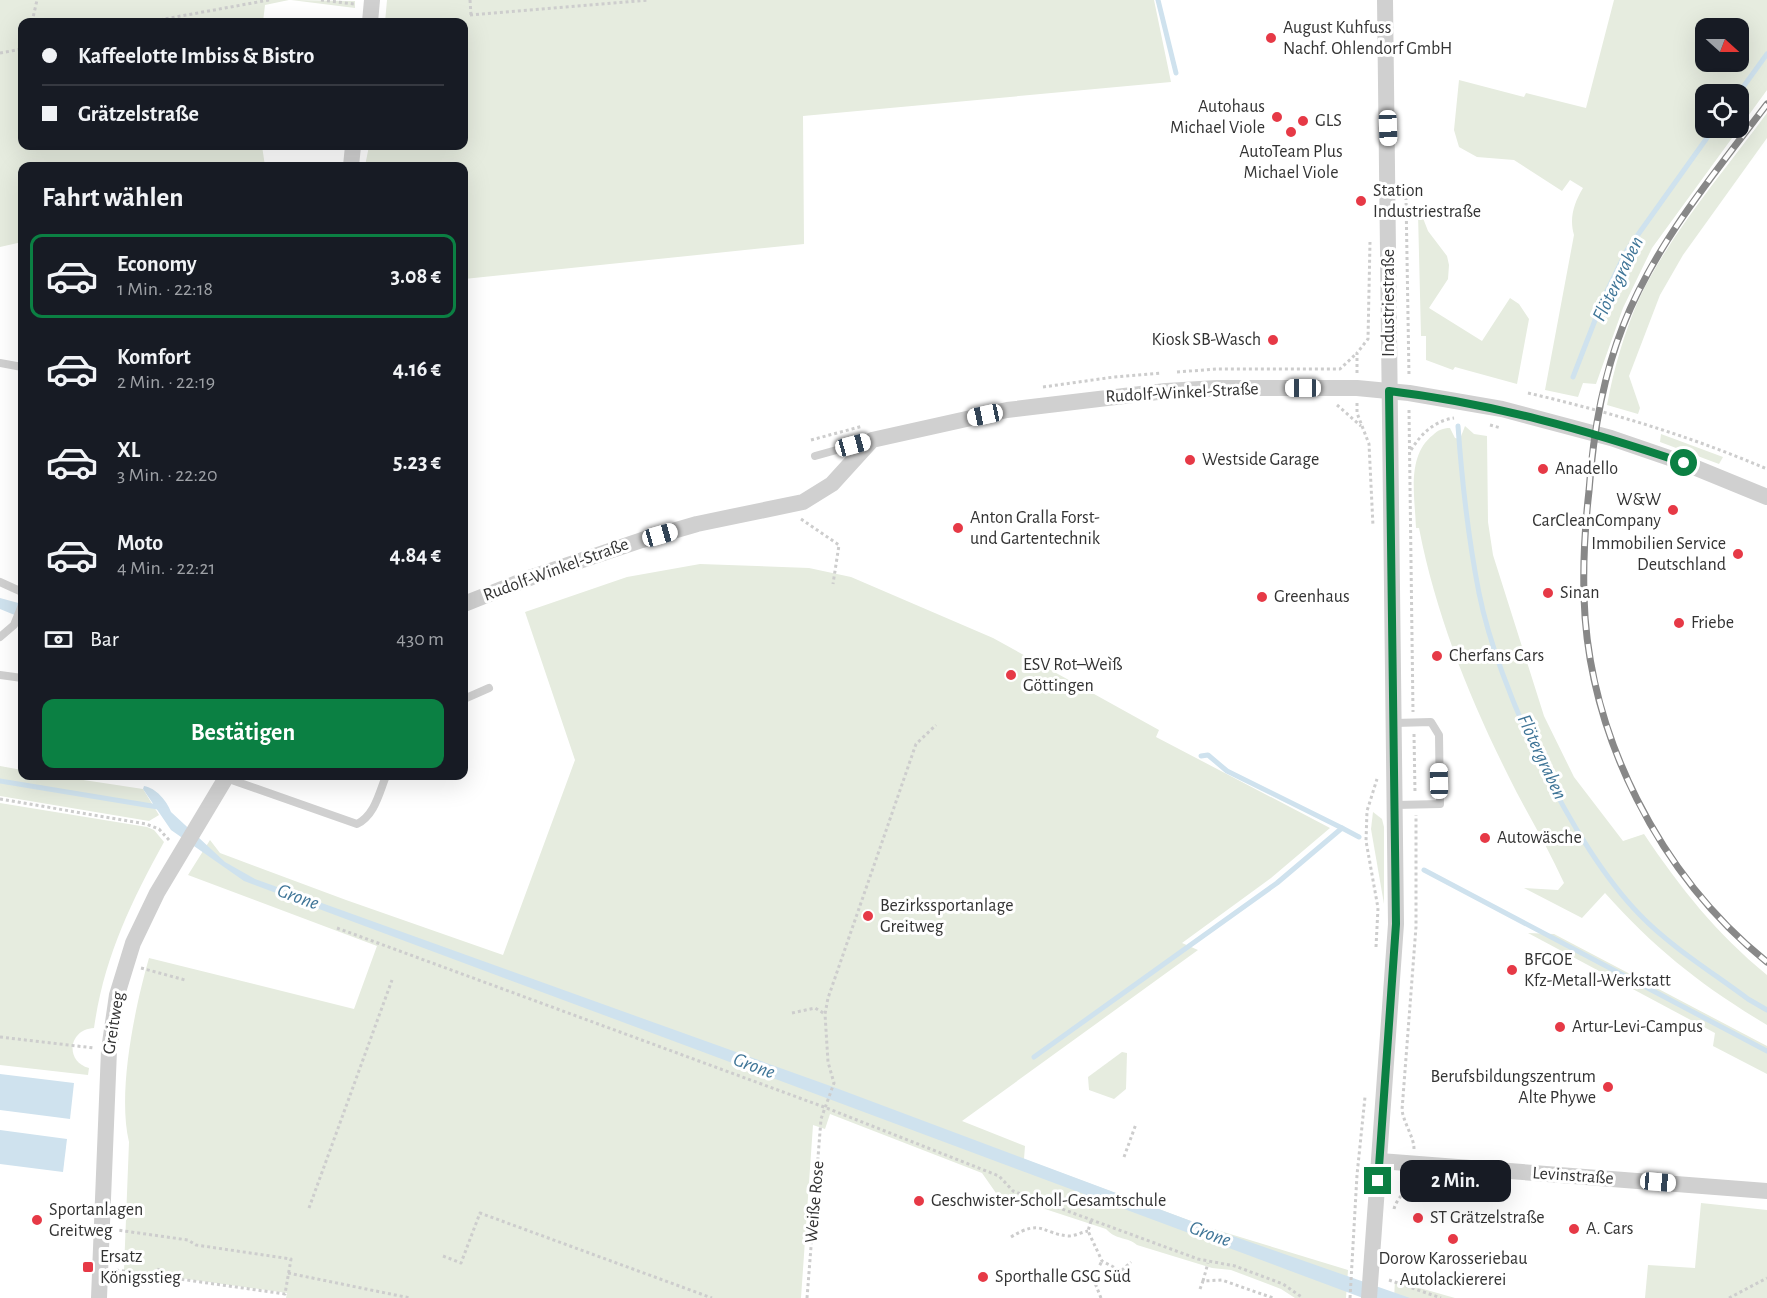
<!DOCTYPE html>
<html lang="de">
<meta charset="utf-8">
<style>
body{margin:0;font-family:"Alegreya Sans",sans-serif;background:#20242c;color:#f1f3f6;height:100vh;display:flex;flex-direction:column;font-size:22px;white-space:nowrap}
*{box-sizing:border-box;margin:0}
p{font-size:20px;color:#9ea1a6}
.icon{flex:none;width:33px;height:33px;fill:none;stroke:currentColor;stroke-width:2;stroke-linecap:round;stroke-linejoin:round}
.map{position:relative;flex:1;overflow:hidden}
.sheet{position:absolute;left:18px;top:162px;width:450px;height:618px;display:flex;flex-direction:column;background:#171b24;border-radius:12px;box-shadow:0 6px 24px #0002}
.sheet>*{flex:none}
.top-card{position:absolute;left:18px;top:18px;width:450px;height:132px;border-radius:12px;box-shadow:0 6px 24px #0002;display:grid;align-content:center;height:132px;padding:0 24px;background:#171b24}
.needle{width:39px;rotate:111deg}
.controls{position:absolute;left:1695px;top:18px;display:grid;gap:12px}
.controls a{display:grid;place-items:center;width:54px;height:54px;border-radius:12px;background:#171b24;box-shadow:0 6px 24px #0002;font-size:30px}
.end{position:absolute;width:27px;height:27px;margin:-14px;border:8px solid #0b8043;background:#fff;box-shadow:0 0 0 3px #fff}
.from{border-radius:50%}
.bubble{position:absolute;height:42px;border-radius:12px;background:#171b24;box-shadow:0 6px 24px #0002;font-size:20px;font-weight:700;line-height:42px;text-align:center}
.car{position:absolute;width:18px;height:36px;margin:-18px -9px;border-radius:8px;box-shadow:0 0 4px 2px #0007;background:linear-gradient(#fff 24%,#345 0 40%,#fff 0 76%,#345 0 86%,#fff 0)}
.top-card b{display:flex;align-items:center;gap:21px;height:57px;font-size:22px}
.top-card b+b{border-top:2px solid #363941}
.top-card i{width:15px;height:15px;background:#f1f3f6}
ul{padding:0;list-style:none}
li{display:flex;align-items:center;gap:18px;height:84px;margin:0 12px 9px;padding:0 12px;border:3px solid transparent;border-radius:12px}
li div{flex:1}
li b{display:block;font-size:22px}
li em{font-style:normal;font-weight:700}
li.selected{border-color:#0b8043}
li>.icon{width:54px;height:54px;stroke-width:1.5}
h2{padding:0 24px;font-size:27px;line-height:72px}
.pay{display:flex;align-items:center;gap:15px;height:66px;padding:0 24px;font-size:22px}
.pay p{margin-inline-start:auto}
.button{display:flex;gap:12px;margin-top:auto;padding:12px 24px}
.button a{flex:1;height:69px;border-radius:12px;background:#0b8043;color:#fff;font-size:24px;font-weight:700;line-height:69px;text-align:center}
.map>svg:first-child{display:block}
.green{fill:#e6ecdf;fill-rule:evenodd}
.water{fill:#cfe2ee}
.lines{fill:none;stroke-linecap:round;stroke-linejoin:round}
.stream{stroke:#cfe2ee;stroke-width:5}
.path{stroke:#cdcdcd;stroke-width:3;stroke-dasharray:3 3;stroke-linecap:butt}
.service{stroke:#d0d0d0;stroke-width:8}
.minor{stroke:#d0d0d0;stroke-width:16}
.rail-casing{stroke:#888;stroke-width:7}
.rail{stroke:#fff;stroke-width:4.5;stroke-dasharray:14;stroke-linecap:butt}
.route{stroke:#0b8043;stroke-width:8}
.poi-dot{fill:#e63946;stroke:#fff;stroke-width:2}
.labels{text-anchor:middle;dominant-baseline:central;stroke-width:6;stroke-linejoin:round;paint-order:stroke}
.poi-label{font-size:18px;fill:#333;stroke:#fff;text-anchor:start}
.street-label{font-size:18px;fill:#333;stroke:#fff}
.water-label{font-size:20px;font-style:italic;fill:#3f7597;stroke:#fff}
</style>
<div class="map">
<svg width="1767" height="1298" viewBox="0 0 1767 1298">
<rect width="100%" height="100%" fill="#fff"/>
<g class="green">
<path d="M0 0H289L265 5 263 22H22V146H262L265 166H22V242L0 247Z"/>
<path d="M291 0 355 1V8Z"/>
<path d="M387 0H1154L1171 82 803 116 804 244 464 279V166H365L369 146H464V22H385Z"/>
<path d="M1614 0H1767V90L1652 248 1623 308 1596 384 1583 383 1578 397 1545 390 1574 235C1569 218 1574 203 1583 188L1570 180 1562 191 1514 160 1477 157 1459 147 1454 130 1459 80 1524 97 1526 93 1586 108ZM1738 28V62H1706V28ZM1706 94H1738V128H1706Z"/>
<path d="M1767 113V138L1683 255 1660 295 1629 376 1640 408 1638 414 1607 405C1614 368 1624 333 1639 299 1671 232 1723 173 1767 113Z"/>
<path d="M1418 213H1421L1428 231 1447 256 1449 265 1448 279 1429 308 1482 341 1510 298 1519 304 1529 319 1517 384 1455 367 1453 370 1426 360V336H1421Z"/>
<path d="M1465 426 1474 434 1487 436 1488 522 1493 555 1544 716 1574 777 1623 841 1644 834C1681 889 1716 933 1767 975V1025C1702 986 1656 950 1605 893L1582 918 1524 888 1558 890 1564 883C1550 852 1533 823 1517 793 1474 709 1437 621 1419 528H1416C1415 497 1406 456 1433 435 1438 430 1443 428 1450 428L1455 438 1460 439Z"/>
<path d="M1661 434 1723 457 1719 464 1660 442Z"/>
<path d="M700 564 809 568 851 577 993 638 1159 730 1156 737 1330 828 1271 878 1182 943 1198 950 962 1121 1025 1146 1024 1159 1207 1227 1348 1270 1346 1298H1295L1281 1289 1231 1270 1212 1268 1137 1245C1127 1236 1117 1241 1106 1229L996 1193 982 1173 830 1114 825 1129 813 1125 801 1298H286L287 1293 124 1270 129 1142C117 1092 135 1007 149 958L354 1009 377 946 188 875 210 840 220 853 346 900 503 955 575 760 525 612 627 577Z"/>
<path d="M0 766 22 770V776H57L143 789 159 815 149 821 0 796Z"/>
<path d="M0 803 147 827 154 830 164 842C130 904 104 958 94 1028 69 1029 64 1061 89 1068L88 1075 0 1065Z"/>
<path d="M1373 812 1382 819 1384 827V904L1371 829Z"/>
<path d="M1528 933 1554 934 1767 1046V1074L1713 1046 1715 1033Z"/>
<path d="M1122 1052 1127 1053 1126 1089 1114 1099 1089 1090 1088 1077Z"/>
<path d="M1701 1203 1767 1210V1298H1645L1648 1265 1695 1268Z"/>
<path d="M1395 1281 1455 1298H1394Z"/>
</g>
<g class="water">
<path d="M0 598 22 604V618L0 609Z"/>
<path d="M144 786C156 788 167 801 171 812L225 862 255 879 836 1088 1207 1227 1410 1298H1363L244 881 171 830 143 789Z"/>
<path d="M0 1074 74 1083 70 1119 0 1110Z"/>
<path d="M0 1130 67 1139 63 1172 0 1164Z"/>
</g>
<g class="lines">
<g class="stream">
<path d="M1158 0 1176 73"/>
<path d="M1738 94 1767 54"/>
<path d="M1573 377 1604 297 1627 250 1714 128"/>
<path d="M1458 426C1462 482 1468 537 1479 593 1498 688 1572 846 1640 915 1671 947 1712 972 1748 999L1767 1010"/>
<path d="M1201 756 1208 755 1227 771 1342 828"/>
<path d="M0 781 158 807"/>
<path d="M1424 870 1767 1051"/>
<path d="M1034 1057 1277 883 1342 828 1359 837"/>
</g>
<g class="path">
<path d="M321 0 354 4"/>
<path d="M470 0 471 15"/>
<path d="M470 15 648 0"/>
<path d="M32 22 37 0"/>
<path d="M148 22 269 0"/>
<path d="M0 53 22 49"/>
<path d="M1406 197 1409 376"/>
<path d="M1177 372 1217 369H1340L1357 353"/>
<path d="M1357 373V353L1368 339 1370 242"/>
<path d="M1043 387 1114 377 1161 373"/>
<path d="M1528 393C1610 412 1690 436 1767 469"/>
<path d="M1357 403V413L1369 444 1373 526"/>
<path d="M1337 405 1361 426"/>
<path d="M1409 410 1413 712"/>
<path d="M1490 425 1501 428"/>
<path d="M811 440 863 426"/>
<path d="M1411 450C1421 434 1434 421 1454 418"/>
<path d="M801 519 839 545 833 584"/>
<path d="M1414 734 1415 793"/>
<path d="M0 799 146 824 159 829 169 840"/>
<path d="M337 928 824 1107 999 1176 1013 1191 1198 1259 1235 1266 1283 1284 1303 1298"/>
<path d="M1376 947 1378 908 1366 841 1367 811 1377 779"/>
<path d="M141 968 185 980"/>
<path d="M792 1013 815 1008 825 1014"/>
<path d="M0 1037 94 1048"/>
<path d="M1414 1149C1414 1137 1404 1124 1402 1110L1416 927V815"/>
<path d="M1124 1157 1136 1124"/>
<path d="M309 1208 392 980"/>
<path d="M1394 1209C1397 1197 1409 1189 1411 1180"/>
<path d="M1091 1221 1088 1231 1102 1261 1121 1271 1131 1262"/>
<path d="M1011 1237C1042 1218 1042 1234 1069 1236 1075 1236 1082 1232 1088 1231"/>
<path d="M443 1256 461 1263 480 1213 712 1298"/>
<path d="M116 1270 285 1294 291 1259 196 1245 188 1240 117 1230"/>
<path d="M288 1273 410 1298"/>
<path d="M158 1276 159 1268"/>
<path d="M1389 1280 1441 1298"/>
<path d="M1203 1281 1208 1263"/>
<path d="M1200 1289 1203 1281 1222 1280 1273 1298"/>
<path d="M807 1298 821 1119 834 1083 828 1062 825 1014 828 998 916 744 936 725"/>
<path d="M1101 1298 1093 1278 1102 1261"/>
<path d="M1350 1298 1357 1175 1365 1097"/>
<path d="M1729 1298 1767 1278"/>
</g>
<g class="service">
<path d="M0 363 22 367"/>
<path d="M815 456 869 441"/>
<path d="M0 582 22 592"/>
<path d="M0 637 14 625 22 605"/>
<path d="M0 675 22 678"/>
<path d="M464 699 489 688"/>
<path d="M1395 723 1431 722 1439 735 1440 804 1396 805"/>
<path d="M226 778 357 824C375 815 379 793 386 776"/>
</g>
<g class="minor">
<path d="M370 22 372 0"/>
<path d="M351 166 353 146"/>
<path d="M464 604 532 577 642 540 697 524 803 502 832 484 872 440 1007 410 1166 391 1217 388H1357L1409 393 1502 409 1611 438 1684 463 1767 497"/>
<path d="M1380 1161 1767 1191"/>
<path d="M99 1298 109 1050 117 995 133 943 157 893 227 776"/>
<path d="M1369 1298 1396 924 1385 0"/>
</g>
<g class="rail-casing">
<path id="rail" d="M1767 104C1714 174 1655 244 1623 326 1602 379 1593 435 1589 491 1585 526 1583 562 1584 597 1588 735 1660 876 1767 962"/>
</g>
<use href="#rail" class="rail"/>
</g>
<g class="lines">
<path class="route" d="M1378 1181 1396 924 1389 391C1490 403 1587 430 1684 463"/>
</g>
<g class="poi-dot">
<circle cx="1271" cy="38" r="6"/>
<circle cx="1277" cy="117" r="6"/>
<circle cx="1303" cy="121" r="6"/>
<circle cx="1291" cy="132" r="6"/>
<circle cx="1361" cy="201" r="6"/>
<circle cx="1273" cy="340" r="6"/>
<circle cx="1190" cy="460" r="6"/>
<circle cx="1543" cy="469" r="6"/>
<circle cx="1673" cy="510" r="6"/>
<circle cx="958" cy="528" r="6"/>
<circle cx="1738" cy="554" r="6"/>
<circle cx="1548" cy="593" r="6"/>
<circle cx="1262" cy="597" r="6"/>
<circle cx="1679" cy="623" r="6"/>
<circle cx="1437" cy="656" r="6"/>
<circle cx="1011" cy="675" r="6"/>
<circle cx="1485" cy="838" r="6"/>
<circle cx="868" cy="916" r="6"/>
<circle cx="1512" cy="970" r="6"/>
<circle cx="1560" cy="1027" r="6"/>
<circle cx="1608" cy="1087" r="6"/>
<circle cx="919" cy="1201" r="6"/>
<circle cx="1418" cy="1218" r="6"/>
<circle cx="37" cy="1220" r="6"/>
<circle cx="1574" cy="1229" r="6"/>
<circle cx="1453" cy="1239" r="6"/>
<rect x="82" y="1261" width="12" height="12" rx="3"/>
<circle cx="983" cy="1277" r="6"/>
</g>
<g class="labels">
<g class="poi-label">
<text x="1283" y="28">August Kuhfuss<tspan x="1283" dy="21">Nachf. Ohlendorf GmbH</tspan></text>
<text x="1265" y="107" text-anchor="end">Autohaus<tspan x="1265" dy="21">Michael Viole</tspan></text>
<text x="1315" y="121">GLS</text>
<text x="1291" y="152" text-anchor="middle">AutoTeam Plus<tspan x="1291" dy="21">Michael Viole</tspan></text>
<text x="1373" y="191">Station<tspan x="1373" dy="21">Industriestraße</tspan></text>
<text x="1261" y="340" text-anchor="end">Kiosk SB-Wasch</text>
<text x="1202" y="460">Westside Garage</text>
<text x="1555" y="469">Anadello</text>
<text x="1661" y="500" text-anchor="end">W&amp;W<tspan x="1661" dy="21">CarCleanCompany</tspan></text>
<text x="970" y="518">Anton Gralla Forst-<tspan x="970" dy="21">und Gartentechnik</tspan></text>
<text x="1726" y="544" text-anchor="end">Immobilien Service<tspan x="1726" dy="21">Deutschland</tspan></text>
<text x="1560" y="593">Sinan</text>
<text x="1274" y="597">Greenhaus</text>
<text x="1691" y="623">Friebe</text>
<text x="1449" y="656">Cherfans Cars</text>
<text x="1023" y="665">ESV Rot–Weìß<tspan x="1023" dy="21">Göttingen</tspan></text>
<text x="1497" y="838">Autowäsche</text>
<text x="880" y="906">Bezirkssportanlage<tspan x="880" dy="21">Greitweg</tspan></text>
<text x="1524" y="960">BFGOE<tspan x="1524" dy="21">Kfz-Metall-Werkstatt</tspan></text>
<text x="1572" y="1027">Artur-Levi-Campus</text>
<text x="1596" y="1077" text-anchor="end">Berufsbildungszentrum<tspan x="1596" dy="21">Alte Phywe</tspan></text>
<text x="931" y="1201">Geschwister-Scholl-Gesamtschule</text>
<text x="49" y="1210">Sportanlagen<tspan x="49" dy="21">Greitweg</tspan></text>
<text x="1430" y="1218">ST Grätzelstraße</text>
<text x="1586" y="1229">A. Cars</text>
<text x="100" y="1257">Ersatz<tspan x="100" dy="21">Königsstieg</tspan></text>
<text x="1453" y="1259" text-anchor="middle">Dorow Karosseriebau<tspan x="1453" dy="21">Autolackiererei</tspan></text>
<text x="995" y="1277">Sporthalle GSG Süd</text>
</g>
<g class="street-label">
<text transform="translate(1389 303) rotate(-90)">Industriestraße</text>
<text transform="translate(1182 393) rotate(-3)">Rudolf-Winkel-Straße</text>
<text transform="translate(556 570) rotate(-20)">Rudolf-Winkel-Straße</text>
<text transform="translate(114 1023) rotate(-81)">Greitweg</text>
<text transform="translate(1573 1176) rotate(4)">Levinstraße</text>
<text transform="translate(815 1202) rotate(-85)">Weiße Rose</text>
</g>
<g class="water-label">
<text transform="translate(1618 279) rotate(-64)">Flötergraben</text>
<text transform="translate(1542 757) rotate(65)">Flötergraben</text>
<text transform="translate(298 897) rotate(20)">Grone</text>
<text transform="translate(754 1066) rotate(20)">Grone</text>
<text transform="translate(1210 1234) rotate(20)">Grone</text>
</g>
</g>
</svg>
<div class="controls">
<a><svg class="needle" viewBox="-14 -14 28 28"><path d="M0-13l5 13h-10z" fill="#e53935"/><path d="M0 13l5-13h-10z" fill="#9ea1a6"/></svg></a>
<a><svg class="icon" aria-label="locate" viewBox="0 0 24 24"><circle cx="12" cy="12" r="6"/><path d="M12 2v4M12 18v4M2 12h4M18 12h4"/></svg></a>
</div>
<i class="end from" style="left:1684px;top:463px"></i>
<i class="end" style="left:1378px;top:1181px"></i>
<div class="bubble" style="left:1400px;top:1160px;width:111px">2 Min.</div>
<i class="car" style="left:1388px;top:128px;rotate:178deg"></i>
<i class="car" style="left:1303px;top:388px;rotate:270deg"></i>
<i class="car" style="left:985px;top:415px;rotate:258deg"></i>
<i class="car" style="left:853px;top:445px;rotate:75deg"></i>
<i class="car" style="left:660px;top:535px;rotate:74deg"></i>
<i class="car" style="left:1439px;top:781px;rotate:359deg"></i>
<i class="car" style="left:1658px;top:1182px;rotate:95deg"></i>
<div class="top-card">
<b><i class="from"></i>Kaffeelotte Imbiss &amp; Bistro</b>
<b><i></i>Grätzelstraße</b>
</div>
<section class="sheet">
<h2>Fahrt wählen</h2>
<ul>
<li class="selected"><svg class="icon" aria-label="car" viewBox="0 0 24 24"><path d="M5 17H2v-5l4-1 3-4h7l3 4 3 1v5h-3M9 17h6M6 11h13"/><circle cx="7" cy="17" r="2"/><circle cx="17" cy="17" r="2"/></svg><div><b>Economy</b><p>1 Min. · 22:18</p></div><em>3.08 €</em></li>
<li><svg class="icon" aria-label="car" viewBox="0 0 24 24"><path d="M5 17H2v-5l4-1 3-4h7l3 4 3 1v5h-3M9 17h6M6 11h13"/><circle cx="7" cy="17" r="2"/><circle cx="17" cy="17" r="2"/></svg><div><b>Komfort</b><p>2 Min. · 22:19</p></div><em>4.16 €</em></li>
<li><svg class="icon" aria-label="car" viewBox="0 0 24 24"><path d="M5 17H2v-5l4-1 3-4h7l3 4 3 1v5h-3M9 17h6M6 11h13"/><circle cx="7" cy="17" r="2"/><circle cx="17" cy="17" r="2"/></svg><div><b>XL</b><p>3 Min. · 22:20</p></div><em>5.23 €</em></li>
<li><svg class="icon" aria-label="car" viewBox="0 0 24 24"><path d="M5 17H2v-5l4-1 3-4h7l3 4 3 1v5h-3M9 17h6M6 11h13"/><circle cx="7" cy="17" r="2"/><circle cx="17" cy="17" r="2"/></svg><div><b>Moto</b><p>4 Min. · 22:21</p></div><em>4.84 €</em></li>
</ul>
<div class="pay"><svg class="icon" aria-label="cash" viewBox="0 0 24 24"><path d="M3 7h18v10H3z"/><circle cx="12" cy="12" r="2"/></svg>Bar<p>430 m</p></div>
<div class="button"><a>Bestätigen</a></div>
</section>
</div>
